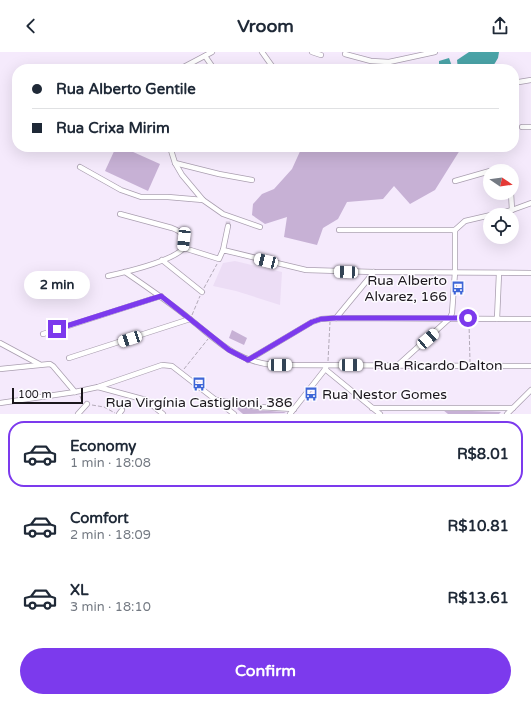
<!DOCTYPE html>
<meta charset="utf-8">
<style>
body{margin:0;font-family:"Varela Round",sans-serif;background:#f2f2f3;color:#1f2937;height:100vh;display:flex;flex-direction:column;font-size:15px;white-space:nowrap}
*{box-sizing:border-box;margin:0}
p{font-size:13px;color:#747a83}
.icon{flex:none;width:22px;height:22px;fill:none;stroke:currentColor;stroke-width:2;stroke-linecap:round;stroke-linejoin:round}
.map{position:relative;height:362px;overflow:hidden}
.sheet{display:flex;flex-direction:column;background:#fff;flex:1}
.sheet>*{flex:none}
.top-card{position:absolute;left:12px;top:12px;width:507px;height:88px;border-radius:16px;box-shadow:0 4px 16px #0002;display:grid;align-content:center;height:88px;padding:0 20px;background:#fff}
.needle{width:26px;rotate:103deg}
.tools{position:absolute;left:483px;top:112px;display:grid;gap:8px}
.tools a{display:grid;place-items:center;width:36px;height:36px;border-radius:50%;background:#fff;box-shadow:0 4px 16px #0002;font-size:20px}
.scale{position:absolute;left:12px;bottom:10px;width:71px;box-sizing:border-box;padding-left:4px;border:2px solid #1b171d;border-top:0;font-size:11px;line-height:14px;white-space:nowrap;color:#1b171d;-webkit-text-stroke:3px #fdfbff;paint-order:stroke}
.end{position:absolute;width:18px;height:18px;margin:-9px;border:5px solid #7c3aed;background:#fff;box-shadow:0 0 0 2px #fff}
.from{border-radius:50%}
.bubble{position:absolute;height:28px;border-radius:14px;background:#fff;box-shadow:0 4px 16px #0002;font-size:13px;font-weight:800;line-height:28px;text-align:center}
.car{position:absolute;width:12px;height:24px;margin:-12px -6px;border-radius:5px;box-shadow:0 0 3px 1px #0007;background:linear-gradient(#fff 24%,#345 0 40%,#fff 0 76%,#345 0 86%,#fff 0)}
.top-card b{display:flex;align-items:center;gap:14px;height:38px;font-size:15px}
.top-card b+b{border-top:1px solid #e0e1e3}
.top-card i{width:10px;height:10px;background:#1f2937}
ul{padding:7px 0 0;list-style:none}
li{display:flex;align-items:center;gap:12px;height:66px;margin:0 8px 6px;padding:0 12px;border:2px solid transparent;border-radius:16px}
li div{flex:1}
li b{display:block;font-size:15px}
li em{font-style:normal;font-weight:800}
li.current{border-color:#7c3aed}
li>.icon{width:36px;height:36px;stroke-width:1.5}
.primary-button{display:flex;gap:8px;margin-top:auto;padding:8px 20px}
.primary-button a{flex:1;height:46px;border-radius:24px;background:#7c3aed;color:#fff;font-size:16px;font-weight:800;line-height:46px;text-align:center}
header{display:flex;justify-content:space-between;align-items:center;height:52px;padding:0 20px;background:#fff;font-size:18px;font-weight:800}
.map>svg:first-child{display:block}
.built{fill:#ecddf5}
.green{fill:#c7b1d5}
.water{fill:#4aa3a7}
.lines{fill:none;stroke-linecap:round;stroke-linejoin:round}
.minor-tunnel{stroke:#d4cadb;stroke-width:4.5;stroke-dasharray:4.5 2;stroke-linecap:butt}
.minor-casing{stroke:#aa9fb0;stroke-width:6}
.path{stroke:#b3aab8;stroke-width:1;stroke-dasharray:4 2;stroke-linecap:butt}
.minor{stroke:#fff;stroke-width:4.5}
.route{stroke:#7c3aed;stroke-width:5}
.labels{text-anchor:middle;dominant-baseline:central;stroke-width:3;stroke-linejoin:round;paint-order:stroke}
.poi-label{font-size:14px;fill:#1b171d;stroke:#fdfbff;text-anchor:end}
.street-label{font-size:14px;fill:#1b171d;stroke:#fdfbff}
</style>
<header><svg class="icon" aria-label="back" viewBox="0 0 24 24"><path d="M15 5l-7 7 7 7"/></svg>Vroom<svg class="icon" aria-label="share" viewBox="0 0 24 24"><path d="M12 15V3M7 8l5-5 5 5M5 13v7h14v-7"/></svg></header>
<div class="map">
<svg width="531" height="362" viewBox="0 0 531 362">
<rect width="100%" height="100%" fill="#f5eafc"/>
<path class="built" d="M235 209 282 220 280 253 236 239 213 234 223 211Z"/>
<g class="green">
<path d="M116 95H122L160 112 148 139 105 119Z"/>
<path d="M302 95H449L460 98 435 138 410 152 394 134 383 147 347 150 338 167 323 176 317 193 284 185 287 165 265 172 252 163 253 152 262 142 274 137 292 117Z"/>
<path d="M232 278 247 286 244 293 229 286Z"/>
<path d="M236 354 257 358 284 360 286 361 243 362 236 356Z"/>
<path d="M443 358 501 360 499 362H448Z"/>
</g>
<g class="water">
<path d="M469 0H499L498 6 492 16 488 17H458L457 8Z"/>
<path d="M449 6 453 17H439V9Z"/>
</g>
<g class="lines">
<path class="minor-tunnel" d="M228 174V168"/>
<g class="minor-casing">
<g id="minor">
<path d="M262 0 272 14 276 17"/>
<path d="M312 0 321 3"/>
<path d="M345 2 371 9 389 10 435 0"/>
<path d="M205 4 214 17"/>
<path d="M180 17 212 0"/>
<path d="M519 30 531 28"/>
<path d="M522 75H531"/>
<path d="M170 95 175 111 182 123 203 148 223 162 260 175"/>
<path d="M175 111 219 122 252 128"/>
<path d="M80 115 121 138 141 145H168L203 148"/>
<path d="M492 119H501"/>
<path d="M455 129 490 119"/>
<path d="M511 141 512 158"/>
<path d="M120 162 172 176C183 180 185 184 184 196"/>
<path d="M339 178H455"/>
<path d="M455 178 465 169 512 158 531 151"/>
<path d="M184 196 219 207 223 198 306 218 374 220 531 221"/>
<path d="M223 198 228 174"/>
<path d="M162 208 202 240"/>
<path d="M125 220C147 235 169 250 190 267 219 290 234 308 272 313L531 314"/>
<path d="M108 224C126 220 172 209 184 196"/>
<path d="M336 266 374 220"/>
<path d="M497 267 499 221"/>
<path d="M43 282 161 244"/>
<path d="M0 291 39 312"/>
<path d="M69 306 190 267"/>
<path d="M248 308 312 270 321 267 336 266 531 267"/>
<path d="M398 313 450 266 452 261 455 220V178"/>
<path d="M0 317 50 312 53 314 75 340"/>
<path d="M325 317 380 362"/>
<path d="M98 335 146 348 163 362"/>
<path d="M216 348 259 355 294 357"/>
<path d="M0 351 75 340 98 335 162 313 172 314 234 362"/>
<path d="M372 356H513"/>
<path d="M78 362 87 352"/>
<path d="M119 362 122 358"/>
<path d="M290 362 326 316"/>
<path d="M507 362 531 338"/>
</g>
</g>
<g class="path">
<path d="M204 236 217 212"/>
<path d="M192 263 200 244"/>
<path d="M469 271 470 310"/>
<path d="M328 309 330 270"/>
<path d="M184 317 208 287"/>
<path d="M80 344 82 350"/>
<path d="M92 353 104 355 115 361"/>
</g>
<use href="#minor" class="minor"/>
</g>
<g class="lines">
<path class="route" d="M57 277 161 244 229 298 248 308 312 270 321 267 336 266H468"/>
</g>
<defs>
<g id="bus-bare" transform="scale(1.08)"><path d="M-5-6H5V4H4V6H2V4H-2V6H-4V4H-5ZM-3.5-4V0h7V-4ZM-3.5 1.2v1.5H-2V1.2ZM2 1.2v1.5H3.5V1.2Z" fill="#3e66d7" stroke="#fdfbff" stroke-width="2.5" paint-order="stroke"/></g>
</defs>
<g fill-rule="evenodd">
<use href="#bus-bare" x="458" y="236"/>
<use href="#bus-bare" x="199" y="332"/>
<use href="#bus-bare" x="311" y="342"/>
</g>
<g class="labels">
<g class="poi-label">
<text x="447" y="228">Rua Alberto<tspan x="447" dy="16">Alvarez, 166</tspan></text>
<text x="322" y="342" text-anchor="start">Rua Nestor Gomes</text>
<text x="199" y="350" text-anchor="middle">Rua Virgínia Castiglioni, 386</text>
</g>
<g class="street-label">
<text x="438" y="313">Rua Ricardo Dalton</text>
</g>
</g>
</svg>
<div class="tools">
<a><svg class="needle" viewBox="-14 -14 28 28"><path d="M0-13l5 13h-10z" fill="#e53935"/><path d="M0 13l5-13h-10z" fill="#747a83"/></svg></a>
<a><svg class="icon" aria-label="locate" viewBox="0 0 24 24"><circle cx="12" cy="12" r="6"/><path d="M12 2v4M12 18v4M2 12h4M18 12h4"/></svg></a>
</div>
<div class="scale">100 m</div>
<i class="end from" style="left:468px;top:266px"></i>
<i class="end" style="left:57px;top:277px"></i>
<div class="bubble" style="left:24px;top:219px;width:66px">2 min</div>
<i class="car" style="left:184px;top:187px;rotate:186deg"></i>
<i class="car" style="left:266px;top:209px;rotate:284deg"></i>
<i class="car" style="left:346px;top:220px;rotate:272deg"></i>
<i class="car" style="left:130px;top:287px;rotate:252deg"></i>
<i class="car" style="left:428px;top:287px;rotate:49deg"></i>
<i class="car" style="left:280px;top:313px;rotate:90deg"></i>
<i class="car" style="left:351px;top:313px;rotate:91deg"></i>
<div class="top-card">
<b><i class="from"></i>Rua Alberto Gentile</b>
<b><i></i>Rua Crixa Mirim</b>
</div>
</div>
<section class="sheet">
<ul>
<li class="current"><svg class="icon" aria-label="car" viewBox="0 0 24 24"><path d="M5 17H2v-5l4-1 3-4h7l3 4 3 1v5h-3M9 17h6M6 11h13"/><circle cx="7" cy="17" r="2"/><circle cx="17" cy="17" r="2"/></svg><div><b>Economy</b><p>1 min · 18:08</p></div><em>R$8.01</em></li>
<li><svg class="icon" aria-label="car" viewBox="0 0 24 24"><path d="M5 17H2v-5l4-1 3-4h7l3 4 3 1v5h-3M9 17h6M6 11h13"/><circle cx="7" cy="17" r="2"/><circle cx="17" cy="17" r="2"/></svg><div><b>Comfort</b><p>2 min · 18:09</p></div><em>R$10.81</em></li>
<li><svg class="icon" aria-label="car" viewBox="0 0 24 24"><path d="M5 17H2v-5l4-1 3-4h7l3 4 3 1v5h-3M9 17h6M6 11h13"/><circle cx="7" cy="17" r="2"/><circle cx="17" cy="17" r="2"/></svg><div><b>XL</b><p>3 min · 18:10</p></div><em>R$13.61</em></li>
</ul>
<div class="primary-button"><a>Confirm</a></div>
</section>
